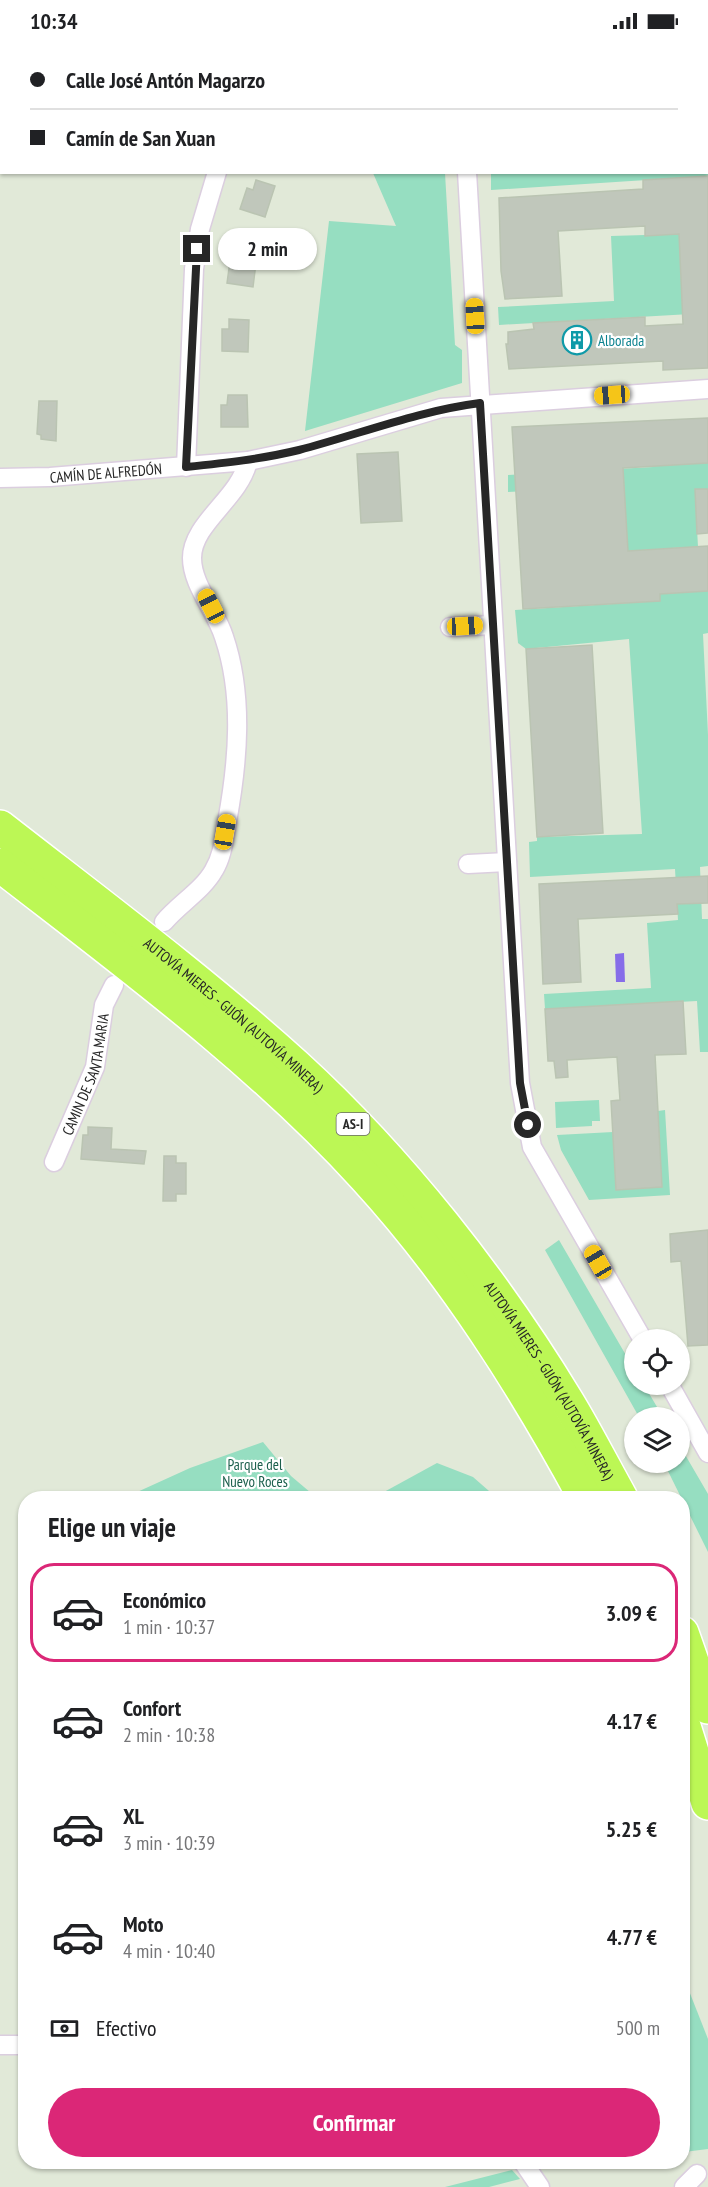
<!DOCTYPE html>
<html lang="es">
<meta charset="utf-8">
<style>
body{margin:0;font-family:"PT Sans Narrow",sans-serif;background:#f6f6f6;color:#202124;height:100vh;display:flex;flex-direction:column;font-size:22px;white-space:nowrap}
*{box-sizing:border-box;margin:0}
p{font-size:20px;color:#757577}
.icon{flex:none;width:33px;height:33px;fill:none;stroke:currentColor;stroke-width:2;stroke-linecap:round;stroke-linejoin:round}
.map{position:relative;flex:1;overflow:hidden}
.sheet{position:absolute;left:18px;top:1449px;width:672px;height:678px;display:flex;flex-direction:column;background:#fff;border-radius:24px;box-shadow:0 2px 4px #0004}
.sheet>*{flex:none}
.top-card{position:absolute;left:0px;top:0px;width:708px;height:132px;box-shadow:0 2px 4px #0004;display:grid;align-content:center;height:132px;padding:0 30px;background:#fff}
.tools{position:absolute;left:624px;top:1287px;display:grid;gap:12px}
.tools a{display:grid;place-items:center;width:66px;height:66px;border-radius:50%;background:#fff;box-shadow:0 2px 4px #0004;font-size:30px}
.end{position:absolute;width:27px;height:27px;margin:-14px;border:8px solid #272727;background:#fff;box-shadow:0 0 0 3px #fff}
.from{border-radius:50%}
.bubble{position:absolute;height:42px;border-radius:21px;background:#fff;box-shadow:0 2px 4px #0004;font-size:20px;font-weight:800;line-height:42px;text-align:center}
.car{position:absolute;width:18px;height:36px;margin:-18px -9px;border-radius:8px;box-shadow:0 0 4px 2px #0007;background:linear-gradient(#f5c518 24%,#345 0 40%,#f5c518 0 76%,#345 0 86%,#f5c518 0)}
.top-card b{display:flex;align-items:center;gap:21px;height:57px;font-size:22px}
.top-card b+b{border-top:2px solid #e0e0e0}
.top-card i{width:15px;height:15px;background:#202124}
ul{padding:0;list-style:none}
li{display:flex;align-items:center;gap:18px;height:99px;margin:0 12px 9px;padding:0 18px;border:3px solid transparent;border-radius:24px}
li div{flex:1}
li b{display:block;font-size:22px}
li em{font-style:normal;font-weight:800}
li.active{border-color:#db2777}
li>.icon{width:54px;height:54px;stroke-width:1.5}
h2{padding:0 30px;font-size:27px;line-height:72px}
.pay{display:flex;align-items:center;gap:15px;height:66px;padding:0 30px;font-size:22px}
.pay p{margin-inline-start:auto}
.primary-button{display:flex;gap:12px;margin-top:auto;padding:12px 30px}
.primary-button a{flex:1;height:69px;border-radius:36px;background:#db2777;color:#fff;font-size:24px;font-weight:800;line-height:69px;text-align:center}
.status{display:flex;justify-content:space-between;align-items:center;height:42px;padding:0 30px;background:#fff;direction:ltr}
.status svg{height:16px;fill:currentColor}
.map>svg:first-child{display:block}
.green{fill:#96dec1}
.water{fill:#866de9}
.building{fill:#c0c7bb;stroke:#bac4b2;stroke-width:1.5}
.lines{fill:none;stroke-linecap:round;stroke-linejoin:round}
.minor-casing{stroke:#dbcedf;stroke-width:21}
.motorway-casing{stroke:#fff;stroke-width:36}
.minor{stroke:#fff;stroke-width:18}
.motorway{stroke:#bcf755;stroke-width:33}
.route{stroke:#272727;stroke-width:8}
.labels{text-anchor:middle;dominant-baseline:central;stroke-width:4.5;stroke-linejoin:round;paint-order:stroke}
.shield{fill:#fff;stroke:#686868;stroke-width:1.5}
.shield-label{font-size:14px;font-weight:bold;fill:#272727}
.culture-label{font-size:15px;fill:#0d838f;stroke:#fff;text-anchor:start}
.street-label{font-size:15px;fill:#272727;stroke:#fff}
.park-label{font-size:15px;fill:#1b5f4c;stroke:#fff}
</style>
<div class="status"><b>10:34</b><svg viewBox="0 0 49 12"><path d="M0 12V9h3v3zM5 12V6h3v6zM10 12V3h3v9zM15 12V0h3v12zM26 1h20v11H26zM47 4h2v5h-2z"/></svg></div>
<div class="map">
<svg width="708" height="2145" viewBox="0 0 708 2145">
<rect width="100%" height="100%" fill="#e1e9d8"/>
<g class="green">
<path d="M600 0H708V134L491 148V131L706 130V2Z"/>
<path d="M373 131H445L455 303 462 308V341L305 389 329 179 396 184Z"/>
<path d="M679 192 682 258 708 257V271L499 283 498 265 614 259 611 194Z"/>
<path d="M663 381 668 423 708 421V447L695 448 698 505 672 506 675 551 708 549V591L703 592 708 693V824L700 825 702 877H708V1010H700L697 959 545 967 544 952 651 946 647 881 678 878 675 827 530 835 529 800 537 799V795L642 792 629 597 526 607 518 601 515 568 660 559 657 507 628 509 624 444 508 450V433L653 425Z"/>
<path d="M599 1058 600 1079H592V1084L556 1086 555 1060Z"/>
<path d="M665 1068 670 1153 589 1158 561 1108 557 1093 613 1090 616 1148 662 1145 658 1069Z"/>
<path d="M559 1198 634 1327V1342L644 1343 663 1375H639L545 1208Z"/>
<path d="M263 1400 291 1434 317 1456H124L190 1426Z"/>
<path d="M680 1404 708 1452V1510L664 1421 680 1420Z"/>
<path d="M437 1421 473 1435 497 1456H373Z"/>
<path d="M682 1931 708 1997V2107L684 2110Z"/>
<path d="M512 2128 520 2137 489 2145H445Z"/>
</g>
<path class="water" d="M624 911 625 940H616L615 912Z"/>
<g class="building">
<path d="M708 134V326L663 328V319L509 327 506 302H508V290L534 287 533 281 645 275V284L683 282 679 192 645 194V184L558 189 562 254 505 257 501 229 499 156 643 147V138Z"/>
<path d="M256 138 275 144 265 175 240 167 247 146 253 148Z"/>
<path d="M237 210 257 213 253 245 227 241 230 219 236 220Z"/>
<path d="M229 277 249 278 248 310 222 309V287H229Z"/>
<path d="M228 353H247L248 385H221V363H227Z"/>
<path d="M39 359H57L56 399 41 397V393L37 392Z"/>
<path d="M708 376V421L623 426 628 509 708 504V549L660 552V559L523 567 512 385Z"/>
<path d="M398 410 402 479 361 481 357 412Z"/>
<path d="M695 447H708V491L697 492Z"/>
<path d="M592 603 603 791 537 795 526 607Z"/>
<path d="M708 834V861L677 862 678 872 578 877 581 940 543 942 539 842Z"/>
<path d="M683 959 686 1012 655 1013 662 1145 616 1148 611 1059 620 1058 617 1015 567 1018 568 1035 556 1036 554 1019H548L545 967Z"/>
<path d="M88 1085 112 1086 111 1107 146 1109 144 1122 81 1117 83 1093H88Z"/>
<path d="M164 1114H176V1121H186V1152H176V1159H163Z"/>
<path d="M708 1188V1303L688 1304 681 1219 671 1220 670 1192Z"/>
</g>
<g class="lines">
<g class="minor-casing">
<g id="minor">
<path d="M460 0V2"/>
<path d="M259 2 260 0"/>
<path d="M467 130 520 1041 532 1105 643 1298"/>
<path d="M186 425 194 227 200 187 217 130"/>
<path id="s1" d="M0 436 50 435 248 419 300 408 441 366 708 347"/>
<path d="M450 585 493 583"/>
<path d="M468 822 507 820"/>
<path d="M164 880C179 862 203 848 214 828 223 813 224 796 227 780 238 720 244 654 224 595 216 569 192 543 192 516 192 481 240 456 248 419"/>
<path id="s2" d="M54 1120 95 1025 104 963 114 943"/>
<path d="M669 1342 708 1411"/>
<path d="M0 2003H26"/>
<path d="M523 2120 540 2145"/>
<path d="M684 2145 697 2132"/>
</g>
</g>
<g class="motorway-casing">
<g id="motorway">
<path id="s3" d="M0 785C100 863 202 939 296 1024 400 1119 494 1239 567 1359 586 1390 603 1424 621 1456"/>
<path d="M0 823C126 921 257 1017 365 1135 453 1231 523 1342 585 1456"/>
<path d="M682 1591 708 1665"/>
<path d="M682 1678 708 1761"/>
</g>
</g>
<use href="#minor" class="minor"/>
<use href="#motorway" class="motorway"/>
</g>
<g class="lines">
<path class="route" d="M197 207 186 425C225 421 262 417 299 408 360 392 418 369 480 361L520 1041 528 1083"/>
</g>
<defs>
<g id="building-ring" transform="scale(1.5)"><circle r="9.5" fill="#fff" stroke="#0f9aa8" stroke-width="1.5"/><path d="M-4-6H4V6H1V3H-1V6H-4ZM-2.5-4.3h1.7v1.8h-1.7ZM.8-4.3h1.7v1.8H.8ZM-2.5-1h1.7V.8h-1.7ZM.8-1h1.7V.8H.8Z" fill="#0f9aa8"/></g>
</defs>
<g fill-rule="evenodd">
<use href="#building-ring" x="577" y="298"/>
</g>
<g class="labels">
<rect class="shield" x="336.5" y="1071" width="33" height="22" rx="4.5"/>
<g class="shield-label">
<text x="353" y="1082">AS-I</text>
</g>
<g class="culture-label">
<text x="598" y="298">Alborada</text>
</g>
<g class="street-label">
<text stroke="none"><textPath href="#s1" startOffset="106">CAMÍN DE ALFREDÓN</textPath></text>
<text stroke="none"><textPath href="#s3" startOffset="300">AUTOVÍA MIERES - GIJÓN (AUTOVÍA MINERA)</textPath></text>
<text stroke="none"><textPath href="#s2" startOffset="94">CAMIN DE SANTA MARIA</textPath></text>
<text stroke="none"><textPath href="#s3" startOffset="786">AUTOVÍA MIERES - GIJÓN (AUTOVÍA MINERA)</textPath></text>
</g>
<g class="park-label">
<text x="255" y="1422">Parque del<tspan x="255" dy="17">Nuevo Roces</tspan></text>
</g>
</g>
</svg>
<div class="tools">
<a><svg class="icon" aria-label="locate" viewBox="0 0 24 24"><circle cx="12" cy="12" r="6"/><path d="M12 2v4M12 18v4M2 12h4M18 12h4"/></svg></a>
<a><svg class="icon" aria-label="layers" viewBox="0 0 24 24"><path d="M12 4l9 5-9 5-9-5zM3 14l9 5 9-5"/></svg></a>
</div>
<i class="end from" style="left:528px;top:1083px"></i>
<i class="end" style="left:197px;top:207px"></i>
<div class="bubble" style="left:218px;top:186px;width:99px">2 min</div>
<i class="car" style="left:475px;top:274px;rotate:357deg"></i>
<i class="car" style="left:612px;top:353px;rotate:266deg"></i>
<i class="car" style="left:211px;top:564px;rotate:333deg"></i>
<i class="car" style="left:465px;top:584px;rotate:87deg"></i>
<i class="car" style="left:225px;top:790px;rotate:10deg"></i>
<i class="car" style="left:598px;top:1220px;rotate:330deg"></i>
<div class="top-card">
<b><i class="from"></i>Calle José Antón Magarzo</b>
<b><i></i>Camín de San Xuan</b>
</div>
<section class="sheet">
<h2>Elige un viaje</h2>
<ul>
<li class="active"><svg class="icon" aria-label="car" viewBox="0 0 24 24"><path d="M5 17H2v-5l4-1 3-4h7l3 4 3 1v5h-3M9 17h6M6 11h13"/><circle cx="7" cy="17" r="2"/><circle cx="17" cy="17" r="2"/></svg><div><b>Económico</b><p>1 min · 10:37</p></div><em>3.09 €</em></li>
<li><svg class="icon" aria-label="car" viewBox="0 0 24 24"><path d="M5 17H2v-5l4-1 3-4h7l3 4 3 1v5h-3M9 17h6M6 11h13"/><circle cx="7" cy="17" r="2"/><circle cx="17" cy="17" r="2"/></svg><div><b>Confort</b><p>2 min · 10:38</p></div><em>4.17 €</em></li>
<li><svg class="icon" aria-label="car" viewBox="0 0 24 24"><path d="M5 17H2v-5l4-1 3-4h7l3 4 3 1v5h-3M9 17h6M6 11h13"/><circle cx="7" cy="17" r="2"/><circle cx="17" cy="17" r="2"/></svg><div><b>XL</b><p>3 min · 10:39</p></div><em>5.25 €</em></li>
<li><svg class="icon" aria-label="car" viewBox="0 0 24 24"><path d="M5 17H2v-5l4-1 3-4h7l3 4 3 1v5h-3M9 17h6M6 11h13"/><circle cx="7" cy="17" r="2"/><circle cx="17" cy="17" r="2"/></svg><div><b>Moto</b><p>4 min · 10:40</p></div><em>4.77 €</em></li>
</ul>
<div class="pay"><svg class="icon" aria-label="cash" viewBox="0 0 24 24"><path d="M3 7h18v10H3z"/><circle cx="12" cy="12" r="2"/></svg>Efectivo<p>500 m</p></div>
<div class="primary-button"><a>Confirmar</a></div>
</section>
</div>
